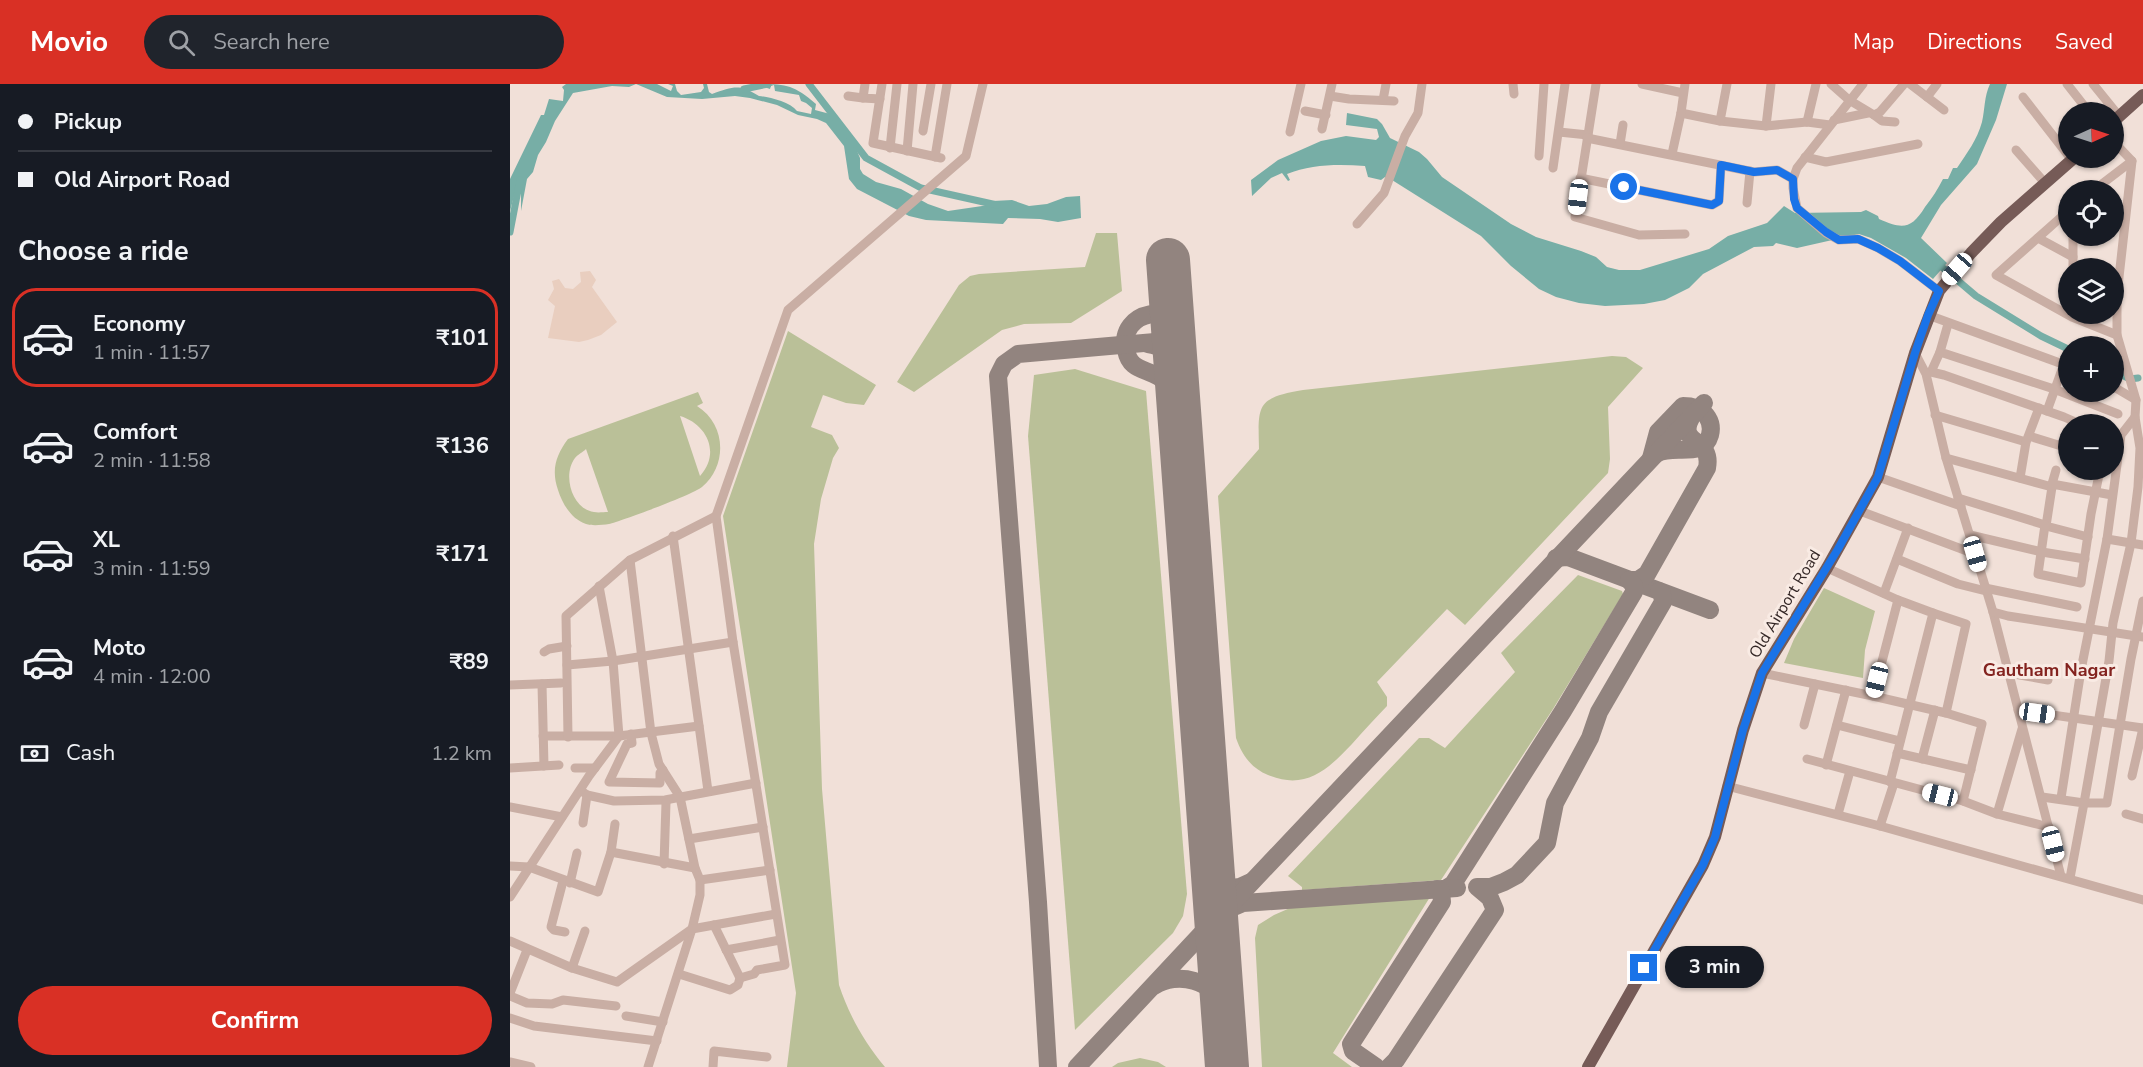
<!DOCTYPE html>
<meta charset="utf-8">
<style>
body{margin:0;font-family:"Nunito Sans",sans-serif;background:#20242c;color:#f1f3f6;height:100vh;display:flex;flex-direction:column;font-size:22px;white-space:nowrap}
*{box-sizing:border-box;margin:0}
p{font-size:20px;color:#9ea1a6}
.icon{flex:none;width:33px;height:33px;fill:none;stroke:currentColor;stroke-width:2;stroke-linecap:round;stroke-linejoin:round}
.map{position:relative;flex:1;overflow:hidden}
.side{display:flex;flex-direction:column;background:#171b24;width:510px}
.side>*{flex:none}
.guide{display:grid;align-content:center;height:132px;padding:0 18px;background:#171b24}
.needle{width:39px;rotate:87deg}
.buttons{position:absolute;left:1548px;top:18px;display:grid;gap:12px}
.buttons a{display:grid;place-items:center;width:66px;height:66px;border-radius:50%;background:#171b24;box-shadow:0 2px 4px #0004;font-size:30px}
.end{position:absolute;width:27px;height:27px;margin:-14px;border:8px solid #1a73e8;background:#fff;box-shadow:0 0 0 3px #fff}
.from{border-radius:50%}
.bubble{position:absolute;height:42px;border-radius:21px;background:#171b24;box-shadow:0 2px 4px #0004;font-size:20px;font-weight:700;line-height:42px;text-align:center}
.car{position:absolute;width:18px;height:36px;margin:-18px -9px;border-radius:8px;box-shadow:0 0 4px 2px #0007;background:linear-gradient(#fff 24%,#345 0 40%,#fff 0 76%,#345 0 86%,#fff 0)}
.guide b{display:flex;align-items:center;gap:21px;height:57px;font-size:22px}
.guide b+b{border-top:2px solid #363941}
.guide i{width:15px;height:15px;background:#f1f3f6}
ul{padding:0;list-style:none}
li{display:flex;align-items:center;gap:18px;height:99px;margin:0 12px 9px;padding:0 6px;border:3px solid transparent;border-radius:24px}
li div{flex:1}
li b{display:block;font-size:22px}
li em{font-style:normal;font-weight:700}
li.selected{border-color:#d93025}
li>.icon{width:54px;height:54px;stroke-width:1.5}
h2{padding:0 18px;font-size:27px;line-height:72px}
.pay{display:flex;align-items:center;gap:15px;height:66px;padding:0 18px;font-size:22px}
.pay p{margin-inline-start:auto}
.cta{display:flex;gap:12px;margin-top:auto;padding:12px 18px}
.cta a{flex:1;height:69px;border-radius:36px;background:#d93025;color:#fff;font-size:24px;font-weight:700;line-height:69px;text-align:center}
header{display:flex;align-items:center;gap:36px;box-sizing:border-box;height:84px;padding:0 30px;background:#d93025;color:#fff}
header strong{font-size:28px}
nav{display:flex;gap:33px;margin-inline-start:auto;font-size:21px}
.search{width:420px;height:54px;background:#20242c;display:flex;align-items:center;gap:15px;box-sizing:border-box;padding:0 21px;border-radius:33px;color:#9ea1a6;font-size:22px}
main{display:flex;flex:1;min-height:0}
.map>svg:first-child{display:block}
.green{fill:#bac098;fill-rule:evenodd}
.plaza{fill:#e9cebf}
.water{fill:#77aea6}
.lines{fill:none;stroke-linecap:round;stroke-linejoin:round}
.canal{stroke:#77aea6;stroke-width:7}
.taxiway{stroke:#92847f;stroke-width:18}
.runway{stroke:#92847f;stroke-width:44}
.minor{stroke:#c9aea4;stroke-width:9}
.major{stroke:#765b57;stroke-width:12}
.route{stroke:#1a73e8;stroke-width:8}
.labels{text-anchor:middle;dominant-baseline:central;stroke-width:6;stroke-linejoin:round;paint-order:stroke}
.street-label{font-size:16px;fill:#342726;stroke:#f9ebe4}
.neighbourhood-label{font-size:18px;font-weight:bold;fill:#83231f;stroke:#f9ebe4}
</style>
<header>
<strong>Movio</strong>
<div class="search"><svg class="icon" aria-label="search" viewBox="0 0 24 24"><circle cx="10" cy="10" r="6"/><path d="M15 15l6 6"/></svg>Search here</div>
<nav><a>Map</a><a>Directions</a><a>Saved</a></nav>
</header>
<main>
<section class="side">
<div class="guide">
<b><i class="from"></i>Pickup</b>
<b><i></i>Old Airport Road</b>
</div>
<h2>Choose a ride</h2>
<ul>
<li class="selected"><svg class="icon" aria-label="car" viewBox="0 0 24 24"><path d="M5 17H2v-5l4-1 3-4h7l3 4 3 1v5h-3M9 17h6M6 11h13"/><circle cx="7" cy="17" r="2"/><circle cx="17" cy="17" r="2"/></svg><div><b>Economy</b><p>1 min · 11:57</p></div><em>₹101</em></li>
<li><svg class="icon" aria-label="car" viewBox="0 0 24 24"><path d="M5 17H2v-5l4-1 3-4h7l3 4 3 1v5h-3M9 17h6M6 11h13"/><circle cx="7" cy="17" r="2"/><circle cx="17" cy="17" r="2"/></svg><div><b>Comfort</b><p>2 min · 11:58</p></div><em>₹136</em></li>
<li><svg class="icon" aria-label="car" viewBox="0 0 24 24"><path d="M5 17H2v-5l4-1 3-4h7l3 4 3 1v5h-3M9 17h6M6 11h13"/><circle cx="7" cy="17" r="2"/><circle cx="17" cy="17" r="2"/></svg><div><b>XL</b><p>3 min · 11:59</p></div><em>₹171</em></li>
<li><svg class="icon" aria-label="car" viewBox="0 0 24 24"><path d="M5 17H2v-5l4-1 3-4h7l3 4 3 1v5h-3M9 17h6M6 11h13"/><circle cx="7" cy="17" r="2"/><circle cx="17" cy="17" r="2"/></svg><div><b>Moto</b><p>4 min · 12:00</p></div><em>₹89</em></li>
</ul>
<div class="pay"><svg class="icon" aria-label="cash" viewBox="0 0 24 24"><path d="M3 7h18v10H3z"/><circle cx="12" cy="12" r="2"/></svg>Cash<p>1.2 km</p></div>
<div class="cta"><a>Confirm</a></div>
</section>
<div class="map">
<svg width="1633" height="983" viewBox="0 0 1633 983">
<rect width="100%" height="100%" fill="#f1e0d8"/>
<g class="green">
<path d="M586 149H607L612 207 561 239 514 240 492 246 404 308 387 298 449 201 460 192 469 190 575 183Z"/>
<path d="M278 247 366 301 354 321 336 319 313 311 301 343 322 351 329 364 323 374 311 415 304 460 312 705 329 901C339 931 354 958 375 983H277L286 909 213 432Z"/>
<path d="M1102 272 1116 273 1133 284 1098 323 1100 375 1098 389 955 541 937 525 867 598 877 613V622C865 635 853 647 842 660 818 685 796 707 758 691 741 684 732 671 726 654L708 412 749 365C748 321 746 314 793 306Z"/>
<path d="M565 285 636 307 677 810 673 832 663 849 565 946 518 352 524 291Z"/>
<path d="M188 308 193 319 187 322C216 340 218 381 192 403 184 410 112 437 99 440 92 441 82 442 76 440 61 435 52 419 48 406 41 386 46 371 58 355ZM170 332C197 340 211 369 190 392ZM76 365 98 428C94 428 88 429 84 428 62 425 52 391 65 374 67 371 73 368 76 365Z"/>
<path d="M1068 491 1112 507 1113 510 1043 625 931 796 792 806V803L778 792 909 654H919L935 664 1005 588 991 569Z"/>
<path d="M1314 504 1365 527 1355 566 1353 594 1274 579 1284 555Z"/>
<path d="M920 813 823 969 842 983H752L745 854 748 841 764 831 780 824Z"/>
<path d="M630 974 648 978 656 983H602L608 979Z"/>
</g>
<path class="plaza" d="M80 187 86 196 82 203 107 238 91 251 78 256 69 258 38 254 45 222 38 216 44 205 42 197 49 195 55 204 63 205 71 198 70 188Z"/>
<g class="water">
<path d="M56 0H147L161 7 163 2 158 0H165L167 7 171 11 191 8 194 4 193 0H197L199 8 202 10C224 2 230 0 249 12 259 13 280 18 287 27L301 30 302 24 296 19 291 17 289 11 265 7 264 1 261 2 260 5 246 0C275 0 283 0 306 20L305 26 320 30 347 67 350 74V85L353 90 366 98 391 105 418 120 438 127 479 121 483 117 502 116 519 122 537 120 556 113 570 112 571 134 548 138 530 135 498 134 493 140 416 136 399 132 347 105 339 95 334 62 316 39 307 35 288 31 267 21 240 14 225 12 192 15 157 13 126 0 119 3 102 2 63 9 45 37 36 58 28 71 23 88 17 95 11 127V104L6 105 0 127V95L31 31H34L39 15 53 17 54 6 52 3Z"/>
<path d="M1480 0H1497L1486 36 1467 80 1431 121 1411 154 1437 179 1423 195 1396 174 1361 154 1349 150 1287 164 1266 159 1263 162 1244 163 1193 190 1179 204 1155 216 1134 220 1095 222 1069 219 1046 213 1029 205 1001 182 971 152 882 96 875 93 871 96 858 93 855 82C829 80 801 80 777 90L780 96 778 97 772 89 761 94 742 112 741 96 768 76 811 57 836 52 866 56 869 53 867 45 836 41 837 29 867 35 872 40 880 54 909 68 917 75 932 93 1001 140 1026 153 1071 167 1086 173 1097 183 1109 186H1130L1199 165 1218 152 1257 139 1274 122 1285 129 1351 128 1356 126 1368 132 1369 135C1392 145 1401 146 1415 123 1422 114 1428 105 1433 95H1438L1443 84H1447C1457 69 1467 56 1472 38 1475 25 1474 13 1480 0Z"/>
</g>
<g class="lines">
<g class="canal">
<path d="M299 0 356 74 411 104 487 121"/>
<path d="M234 5 258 0"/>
<path d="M0 148 10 96"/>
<path d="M1426 178 1466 212 1531 252 1558 265"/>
<path d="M1604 287 1620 295 1628 294"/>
</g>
<g class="taxiway">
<path d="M638 260C652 262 661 269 666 283"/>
<path d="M669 319C671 300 678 272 675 254 669 215 607 226 616 266 620 287 635 284 649 293 660 300 666 311 669 323"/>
<path d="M1141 374 1148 348 1173 322C1181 322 1188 323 1194 329 1200 335 1202 343 1200 351 1193 376 1163 359 1146 370"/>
<path d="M1046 474 1056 473 1061 474 1200 526"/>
<path d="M1119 496H1128L1137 490 1197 384C1203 352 1165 362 1182 332"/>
<path d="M702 784 708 795 722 804 730 803 741 798"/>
<path d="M937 804 943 800 1053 627 1124 508V502L1119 496"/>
<path d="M719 825 733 819 947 804"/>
<path d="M706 847 711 832 724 817 1194 319"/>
<path d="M644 902C667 887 705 896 712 924"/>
<path d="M538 983 528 818 488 292 494 280 508 270 645 258 657 249 663 234"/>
<path d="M567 983 698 843 705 829"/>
<path d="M866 983 843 967 841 960 932 818 931 807 927 805"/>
<path d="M879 983 886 976 985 826 980 814 967 803H981L994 798 1007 791 1037 759 1045 719 1080 654 1089 628 1153 518 1152 510 1149 507"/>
</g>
<path class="runway" d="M658 176 717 983"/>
<g class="minor">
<path d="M355 0 353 14 370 15"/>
<path d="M372 0 363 59 431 74"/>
<path d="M1003 0 1004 10"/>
<path d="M1132 0 1173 9"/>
<path d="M1321 0 1339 16 1364 31 1370 28 1394 0"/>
<path d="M1353 0 1287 84 1283 95V104L1287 124 1316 149 1329 156 1348 155 1368 164 1390 177 1429 207"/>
<path d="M1400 0 1417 13 1427 0"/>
<path d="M1557 0 1579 28"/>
<path d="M1583 0 1609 32"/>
<path d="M338 12 353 14"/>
<path d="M820 12 839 15 884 17"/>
<path d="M1417 13 1434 26"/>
<path d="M1513 13 1558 71"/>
<path d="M873 16 876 0"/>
<path d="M795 27 816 31"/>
<path d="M1171 29 1210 37 1256 42 1261 0"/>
<path d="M1364 31 1372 37 1385 38"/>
<path d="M1324 36 1358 29"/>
<path d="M1210 37 1217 0"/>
<path d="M1297 38 1306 0"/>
<path d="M1256 42 1297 38 1320 41"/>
<path d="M812 45 822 0"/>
<path d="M413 47 421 0"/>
<path d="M780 48 791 0"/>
<path d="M1049 48 1078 51 1086 0"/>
<path d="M1078 51 1065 133 1129 151 1175 150"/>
<path d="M1077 54 1244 88 1267 86 1283 95"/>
<path d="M1604 58 1622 77 1607 211V251L1626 316 1625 333 1630 364 1628 403 1621 459 1603 539 1599 577 1574 719H1597L1621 575 1633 517"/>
<path d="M1110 60 1113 41"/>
<path d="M380 64 387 0"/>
<path d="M1506 66 1535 99"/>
<path d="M397 67 403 0"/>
<path d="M1162 70 1171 29 1175 0"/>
<path d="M1029 72 1034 0"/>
<path d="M425 73 437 0"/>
<path d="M1295 73 1316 78 1408 60"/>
<path d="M1043 84 1055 0"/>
<path d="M1070 94 1202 121 1209 117 1211 82"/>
<path d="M1584 106 1622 77"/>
<path d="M1237 119 1240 87"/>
<path d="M1558 127 1486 191 1562 233 1607 251"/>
<path d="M847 140 874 109 895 52 908 29 912 0"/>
<path d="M1528 154 1563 173"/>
<path d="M1563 184V152"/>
<path d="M1418 231 1558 282"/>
<path d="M1438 240 1430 268 1544 305 1608 330"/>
<path d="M1430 268 1421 288 1434 291 1554 333 1570 340"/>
<path d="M1405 269 1416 290 1436 374 1483 528 1551 792"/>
<path d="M1604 303 1626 316"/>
<path d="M1537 327 1554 280"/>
<path d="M1425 331 1516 358"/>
<path d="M1519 352 1558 364"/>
<path d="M1436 374 1542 403 1536 442 1578 453"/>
<path d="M1368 393 1451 422"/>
<path d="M1510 394 1516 358 1529 324"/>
<path d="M1542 400 1546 386"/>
<path d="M1542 403V400L1602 411"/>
<path d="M1448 414 1535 441 1528 490 1571 499 1581 430 1590 386"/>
<path d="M1350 427 1465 470"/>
<path d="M1460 451 1532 468 1575 475"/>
<path d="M163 452 198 707"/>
<path d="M1597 455 1633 461"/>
<path d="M1387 475 1448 500 1476 507"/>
<path d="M120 476 141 649 149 680 170 713 185 784 190 796V811L182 845 138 983"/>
<path d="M1317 484 1388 516 1363 612 1436 629"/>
<path d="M1475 504 1567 523"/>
<path d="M1374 509 1398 444"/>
<path d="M1483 528 1498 532 1633 553"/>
<path d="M1423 529 1456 540 1436 629 1472 640 1453 717"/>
<path d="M34 568 39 565 57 562"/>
<path d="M57 581 103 577 223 558"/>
<path d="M1252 589 1363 612"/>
<path d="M1498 589 1538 596"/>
<path d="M32 600 34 682"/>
<path d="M0 601 51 599"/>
<path d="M1508 626 1633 644"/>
<path d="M1294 641 1305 600"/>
<path d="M1327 641 1390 657"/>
<path d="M1512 645 1487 730 1539 743"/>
<path d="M121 650 122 659 117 660 99 698 150 699V689L153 686"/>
<path d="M33 652H109L189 642"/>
<path d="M58 653 56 532 120 476 206 432"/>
<path d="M1387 669 1461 686"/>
<path d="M1297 675 1453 717 1487 730"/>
<path d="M1412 675 1425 626"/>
<path d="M1316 681 1336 606"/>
<path d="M0 684 49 681"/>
<path d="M65 684H85"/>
<path d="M1622 692 1633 644"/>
<path d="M1380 698 1423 529 1388 516"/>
<path d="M1217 702 1370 742 1633 816"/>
<path d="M77 711 104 717 155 716 246 699"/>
<path d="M1532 713 1574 719 1560 794"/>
<path d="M1551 714 1571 586 1597 455 1611 351 1625 333"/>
<path d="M0 723 52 733"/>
<path d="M1328 730 1340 687"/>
<path d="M1616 730 1633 735"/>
<path d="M73 739 77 711 73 708"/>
<path d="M1370 742 1384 699"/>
<path d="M179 755 253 743"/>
<path d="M101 768 185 784"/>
<path d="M154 780 156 719"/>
<path d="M0 782 19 783 88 808 101 768 105 740"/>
<path d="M190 796 260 786"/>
<path d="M53 797 41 843 44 846 55 848"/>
<path d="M60 799 67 769"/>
<path d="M0 813 79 692 109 652 103 577 89 502"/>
<path d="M204 841 266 830"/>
<path d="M0 857 62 884 107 898 182 845 204 841 230 894 228 901 220 906 169 890"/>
<path d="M216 866 270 856"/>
<path d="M62 884 75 847"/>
<path d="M230 894 244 890 247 886 275 881 223 558 206 432 278 226 456 72 473 0"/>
<path d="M0 909 17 866"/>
<path d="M0 912 17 919 42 920 53 916 106 922"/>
<path d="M116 932 153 938"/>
<path d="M0 934 24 942 147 957"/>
<path d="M0 978 21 983"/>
<path d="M203 983 204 967 257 973"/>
</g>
<g class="major">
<path d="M1604 37 1633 11"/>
<path d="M1078 983 1193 781 1205 753 1233 646 1252 589 1317 484 1368 393 1405 269 1429 207 1461 169 1491 138 1564 74"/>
</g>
</g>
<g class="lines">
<path class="route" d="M1114 103 1202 121 1209 117 1211 81 1244 88 1267 86 1283 95 1284 115 1287 124 1316 148 1329 156 1348 155 1368 164 1390 177 1429 207 1418 231 1405 269 1368 393 1328 465 1252 589 1233 646 1205 753 1193 781 1134 884"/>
</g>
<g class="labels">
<g class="street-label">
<text transform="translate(1275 520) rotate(-59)">Old Airport Road</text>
</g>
<g class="neighbourhood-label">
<text x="1539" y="586">Gautham Nagar</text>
</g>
</g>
</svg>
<div class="buttons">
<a><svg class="needle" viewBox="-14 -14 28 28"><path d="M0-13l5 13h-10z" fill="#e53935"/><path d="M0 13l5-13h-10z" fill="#9ea1a6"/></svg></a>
<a><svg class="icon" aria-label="locate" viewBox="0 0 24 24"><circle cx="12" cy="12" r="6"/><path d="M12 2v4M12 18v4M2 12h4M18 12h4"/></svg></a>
<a><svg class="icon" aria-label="layers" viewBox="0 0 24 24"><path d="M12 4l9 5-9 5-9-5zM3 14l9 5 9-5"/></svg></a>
<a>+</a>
<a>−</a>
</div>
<i class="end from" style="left:1114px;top:103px"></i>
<i class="end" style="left:1134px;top:884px"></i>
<div class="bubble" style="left:1155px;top:862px;width:99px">3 min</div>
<i class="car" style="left:1068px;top:113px;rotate:187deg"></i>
<i class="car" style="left:1447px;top:185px;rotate:221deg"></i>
<i class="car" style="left:1465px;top:470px;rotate:164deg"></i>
<i class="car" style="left:1367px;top:596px;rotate:194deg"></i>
<i class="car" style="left:1527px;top:629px;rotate:98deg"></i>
<i class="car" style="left:1430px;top:711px;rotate:284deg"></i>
<i class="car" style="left:1543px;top:760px;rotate:166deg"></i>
</div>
</main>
